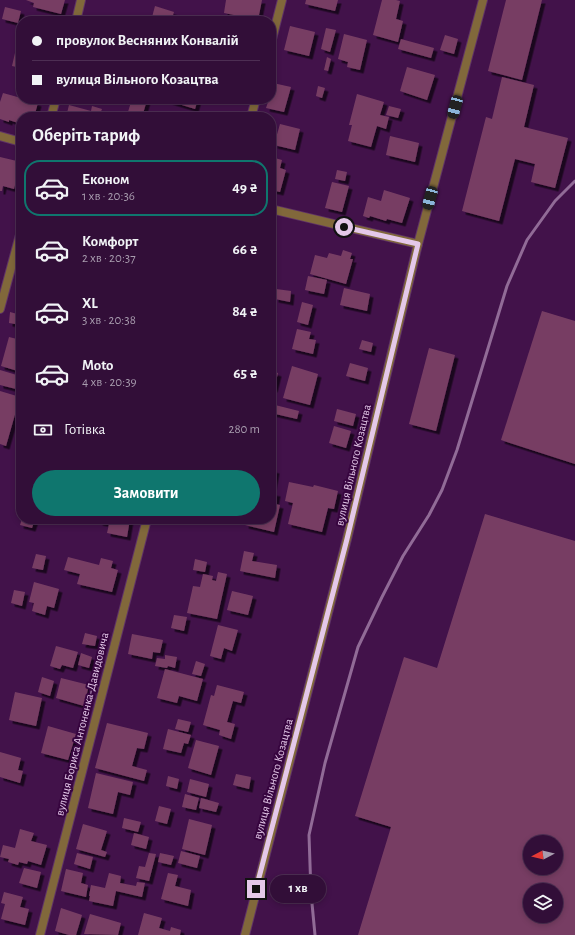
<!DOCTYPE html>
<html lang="uk">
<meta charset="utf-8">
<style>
body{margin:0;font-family:"Alegreya Sans",sans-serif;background:#3d1c43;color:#f1f3f6;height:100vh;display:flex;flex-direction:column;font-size:15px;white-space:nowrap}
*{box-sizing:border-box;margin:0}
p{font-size:13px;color:#a89cae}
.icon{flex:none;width:22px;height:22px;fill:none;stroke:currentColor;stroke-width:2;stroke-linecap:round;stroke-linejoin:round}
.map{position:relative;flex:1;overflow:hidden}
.details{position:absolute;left:16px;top:112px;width:260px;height:412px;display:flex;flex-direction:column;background:#320e38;border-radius:16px;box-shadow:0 2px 6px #0003,0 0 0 1px #4d2e53}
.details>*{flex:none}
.banner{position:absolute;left:16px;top:16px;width:260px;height:88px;border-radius:16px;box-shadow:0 2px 6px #0003,0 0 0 1px #4d2e53;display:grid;align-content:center;height:88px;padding:0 16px;background:#320e38}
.needle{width:26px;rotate:263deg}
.controls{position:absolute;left:523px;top:835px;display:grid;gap:8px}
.controls a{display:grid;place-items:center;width:40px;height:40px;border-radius:50%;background:#320e38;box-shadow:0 2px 6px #0003,0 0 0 1px #4d2e53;font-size:20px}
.end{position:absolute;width:18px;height:18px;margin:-9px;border:5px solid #e4c8e9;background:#111;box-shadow:0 0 0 2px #111}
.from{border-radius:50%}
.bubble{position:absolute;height:28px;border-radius:14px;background:#320e38;box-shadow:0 2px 6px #0003,0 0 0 1px #4d2e53;font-size:13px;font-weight:700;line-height:28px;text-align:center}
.car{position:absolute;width:12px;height:24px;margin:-12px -6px;border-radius:5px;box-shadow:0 0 3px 1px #0007;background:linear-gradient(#222 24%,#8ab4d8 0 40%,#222 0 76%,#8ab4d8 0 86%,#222 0)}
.banner b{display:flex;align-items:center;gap:14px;height:38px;font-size:15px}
.banner b+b{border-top:1px solid #4d2e53}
.banner i{width:10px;height:10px;background:#f1f3f6}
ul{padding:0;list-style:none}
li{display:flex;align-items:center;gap:12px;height:56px;margin:0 8px 6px;padding:0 8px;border:2px solid transparent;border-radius:16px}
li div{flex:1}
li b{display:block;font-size:15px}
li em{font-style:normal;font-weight:700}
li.selected{border-color:#0f766e}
li>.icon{width:36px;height:36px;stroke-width:1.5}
h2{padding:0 16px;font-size:18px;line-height:48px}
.pay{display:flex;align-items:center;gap:10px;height:44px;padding:0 16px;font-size:15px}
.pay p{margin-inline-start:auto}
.action{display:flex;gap:8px;margin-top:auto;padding:8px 16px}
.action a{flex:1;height:46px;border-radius:24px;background:#0f766e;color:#fff;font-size:16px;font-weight:700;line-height:46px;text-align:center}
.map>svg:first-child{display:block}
.building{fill:#773e64;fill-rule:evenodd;filter:url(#shadow)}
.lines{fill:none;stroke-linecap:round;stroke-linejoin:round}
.street-casing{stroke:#5f3367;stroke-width:10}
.street{stroke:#81683b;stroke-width:8}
.rail{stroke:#916b97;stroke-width:3}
.route{stroke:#e4c8e9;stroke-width:5}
.labels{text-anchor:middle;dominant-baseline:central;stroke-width:4;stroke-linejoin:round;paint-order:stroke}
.street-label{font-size:12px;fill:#e4c8e9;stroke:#37053f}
</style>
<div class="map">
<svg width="575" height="935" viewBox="0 0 575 935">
<defs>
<filter id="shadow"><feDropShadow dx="3.5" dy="3.5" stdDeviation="0" flood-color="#0009"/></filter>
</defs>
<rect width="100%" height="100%" fill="#42124a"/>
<g class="building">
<path d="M26 0H65L61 14 33 7 34 3Z"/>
<path d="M226 0H262L258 20 224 13Z"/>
<path d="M306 0H338L335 11 305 4Z"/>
<path d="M382 0H396L400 1 396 19 403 21 398 42 373 35Z"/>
<path d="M506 0H542L522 80 488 71Z"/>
<path d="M155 6 174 12 171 21H151Z"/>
<path d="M5 7 21 11 18 23 2 19Z"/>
<path d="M40 17 53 20V21H39Z"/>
<path d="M290 26 315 32 309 56 284 50Z"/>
<path d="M326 28 336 30 330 52 321 49Z"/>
<path d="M20 31H21V68L12 66Z"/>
<path d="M344 34 367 40 360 70 347 67 348 62 338 59Z"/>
<path d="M445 35 458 39 454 54 440 50Z"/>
<path d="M401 39 434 48 431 58 398 49Z"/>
<path d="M327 57 331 59 328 71 324 70Z"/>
<path d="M407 67 435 75 427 100 400 91Z"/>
<path d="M502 77 534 85 524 127 568 138 555 188 531 182 535 164 515 159 499 221 462 211 486 117 492 119Z"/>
<path d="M273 83 291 87 284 112 266 108 269 99H271V89Z"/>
<path d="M318 86 325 88 322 98 316 96Z"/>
<path d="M3 93 21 98V99H24L38 103 34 117H21V124L9 120V122L0 119V102Z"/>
<path d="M357 94 384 102 380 115 389 117 386 129 377 126 371 147 348 141 352 125H349Z"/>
<path d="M132 99H144L147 100 142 117H135L127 115Z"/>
<path d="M162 99H198L195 109Z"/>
<path d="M69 105 91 111 92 106 102 109 100 114 102 115V117H66Z"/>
<path d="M389 106 401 109 398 118 386 115Z"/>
<path d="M280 124 300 129 295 150 274 145Z"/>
<path d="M390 136 419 143 415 162 386 155Z"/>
<path d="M0 157 21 162 14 189 3 186 2 191H0Z"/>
<path d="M271 157 282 160 280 168 286 170 280 192 271 190Z"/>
<path d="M337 170 347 172 345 181 335 179Z"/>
<path d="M332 182 349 186 342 212 325 208Z"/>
<path d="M384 190 410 198 402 223 387 219 386 221 370 216 369 218 363 216 368 197 381 201Z"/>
<path d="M343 250 352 253 350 259H353L346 284 310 274 315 255 327 258 329 253 341 256Z"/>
<path d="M308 276 327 280 324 294 305 290Z"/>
<path d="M344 288 370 294 367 311 340 305Z"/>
<path d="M276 289 291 291 290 302 275 299Z"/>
<path d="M302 302 313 305 308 325 297 322Z"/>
<path d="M542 311 575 321V464L501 440Z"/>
<path d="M10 312 21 315V325L9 323Z"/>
<path d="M297 329 311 332 309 339 316 340 313 354 292 349Z"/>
<path d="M9 337 21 340V372L1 366Z"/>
<path d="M362 340 373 343 371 352 359 349Z"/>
<path d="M429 348 455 355 436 431 409 424Z"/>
<path d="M350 363 368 368 365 381 346 376Z"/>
<path d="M292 366 318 374 310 405 283 398Z"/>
<path d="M0 370 20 376 16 389 0 385Z"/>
<path d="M271 371 278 373 274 389 271 388Z"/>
<path d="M0 391 20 397 6 446 0 444Z"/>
<path d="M271 404 299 411 297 419 271 413Z"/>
<path d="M337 409 356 414 353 426 334 421Z"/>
<path d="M334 426 351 431 346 448 329 443Z"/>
<path d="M271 469 276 470 273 487 271 486Z"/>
<path d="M289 482 313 487 314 485 338 491 334 509 328 508 322 532 288 524 293 503 285 501Z"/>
<path d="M271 492 277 493 275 504 280 505 274 532 245 525 247 519H271Z"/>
<path d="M485 514 575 541V935H358L391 827 355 816 404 657 437 668ZM530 842H556V868H530ZM530 890H556V916H530Z"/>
<path d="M22 519H35L32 528 20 525Z"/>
<path d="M100 519H130L127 537 107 533 109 524 99 522Z"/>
<path d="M244 551 254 553 252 561 277 565 275 578 240 571Z"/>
<path d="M36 554 46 556 43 570 32 568Z"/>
<path d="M68 557 99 565 101 558 113 561 111 568 118 570 112 592 77 584 80 574 64 570Z"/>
<path d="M195 559 207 562 205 572 193 570Z"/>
<path d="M218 572 227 574 217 619 187 613 193 586 200 587 203 574 213 576 212 580 216 581Z"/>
<path d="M34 582 59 589 54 608 47 606 45 615 32 611 34 603 29 602Z"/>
<path d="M14 590 25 592 22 606 11 603Z"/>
<path d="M232 591 253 596 248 615 227 610Z"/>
<path d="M174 615 187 617 184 631 171 628Z"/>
<path d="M218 625 238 630 232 651 224 648 221 659 210 656Z"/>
<path d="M85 633 97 636 95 646 82 644Z"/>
<path d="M132 634 163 640 160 653 153 652 152 659 128 654Z"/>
<path d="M56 646 78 652 73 668 62 665 60 669 50 666Z"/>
<path d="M81 653 92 657 89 668 78 665Z"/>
<path d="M165 655 177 657 175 668 168 666 167 668 155 666 157 658 165 659Z"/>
<path d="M196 661 205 664 201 676 192 674Z"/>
<path d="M165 669 203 679 197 701 179 696 177 703 157 698Z"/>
<path d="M42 677 54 681 50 696 38 692Z"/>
<path d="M61 678 89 685 84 706 56 698Z"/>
<path d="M217 685 244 692 241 703 233 701 227 722 235 724 231 739 219 735 220 730 203 725 211 695 214 696Z"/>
<path d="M15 692 42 698 36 726 9 720Z"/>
<path d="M178 719 191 722 188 732 175 729Z"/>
<path d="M107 723 148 733 144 749 137 748 132 766 147 770 144 781 95 768Z"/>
<path d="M48 726 76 734 68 760 41 753Z"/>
<path d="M168 729 191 735 188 744 184 743 181 753 163 749Z"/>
<path d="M196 740 219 746 211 775 188 768Z"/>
<path d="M0 752 21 758 18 770 23 771 20 783 0 777Z"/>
<path d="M96 773 133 782 130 795 118 792 113 814 88 808Z"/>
<path d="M236 774 251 777 249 789 233 785Z"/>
<path d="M168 776 179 779 177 789 166 786Z"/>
<path d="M190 779 209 784 206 797 187 792Z"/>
<path d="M185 794 199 798 196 810 182 807Z"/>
<path d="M201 798 219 803 216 812 199 808Z"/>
<path d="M159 806 171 809 167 824 155 821Z"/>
<path d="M124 818 141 822 138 832 122 828Z"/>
<path d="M189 819 212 825 205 855 182 849Z"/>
<path d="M83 824 107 831 101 850 107 852 105 857 76 849Z"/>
<path d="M20 829 34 833 31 841 47 845 41 865 28 861 27 864 19 862 18 865 8 862 9 859 0 857 3 845 15 848Z"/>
<path d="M134 833 149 837 146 849 131 845Z"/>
<path d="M181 851 200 856 197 868 178 863Z"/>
<path d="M77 853 93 857 90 869 74 864Z"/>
<path d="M149 853 156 854 149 881 136 878 139 866 145 867Z"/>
<path d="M160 853 174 856 171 865 158 862Z"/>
<path d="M24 868 41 872 37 888 19 883Z"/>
<path d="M66 869 83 873 81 883 88 885 86 897 61 891Z"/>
<path d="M109 873 121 876 120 883 136 886 137 882 145 883 142 897 116 891 113 906 89 901 90 896H89L91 885 105 888Z"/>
<path d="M168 873 178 875 175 886 191 890 188 906 161 899Z"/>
<path d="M4 892 23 897 20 907 29 909 25 925 1 919 5 904 1 903Z"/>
<path d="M61 908 82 915 76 935H69L55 931Z"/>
<path d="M144 913 162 918 159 928 170 931 171 927 181 930 180 935H138Z"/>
<path d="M90 914 121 923 118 935 84 934Z"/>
</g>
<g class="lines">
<g class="street-casing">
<g id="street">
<path d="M76 21 81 0"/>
<path d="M271 43 282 0"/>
<path d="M51 117 56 99"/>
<path d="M251 117 256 99"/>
<path d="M0 136 21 142"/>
<path d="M271 209 418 244"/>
<path d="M0 309 21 231"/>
<path d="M40 935 147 519"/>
<path d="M245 935 347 539 418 244 483 0"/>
</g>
</g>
<use href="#street" class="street"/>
<path class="rail" d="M315 935 311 893 309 835 325 763 358 647 382 597 403 556 429 515 442 490 457 450 507 286 527 240 555 201 575 181"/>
</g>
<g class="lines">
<path class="route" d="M256 889 347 539 418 244 344 227"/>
</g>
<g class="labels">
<g class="street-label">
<text transform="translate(353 465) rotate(-77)">вулиця Вільного Козацтва</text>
<text transform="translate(82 724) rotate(-76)">вулиця Бориса Антоненка-Давидовича</text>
<text transform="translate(273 779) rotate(-75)">вулиця Вільного Козацтва</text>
</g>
</g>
</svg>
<div class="controls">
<a><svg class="needle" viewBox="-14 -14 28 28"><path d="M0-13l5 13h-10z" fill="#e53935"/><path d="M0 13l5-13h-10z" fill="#a89cae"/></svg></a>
<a><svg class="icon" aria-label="layers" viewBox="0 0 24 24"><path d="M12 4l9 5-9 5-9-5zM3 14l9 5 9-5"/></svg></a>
</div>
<i class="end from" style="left:344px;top:227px"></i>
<i class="end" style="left:256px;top:889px"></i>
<div class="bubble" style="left:270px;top:875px;width:56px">1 хв</div>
<i class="car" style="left:455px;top:107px;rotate:195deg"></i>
<i class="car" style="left:430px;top:198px;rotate:195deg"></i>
<div class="banner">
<b><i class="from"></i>провулок Весняних Конвалій</b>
<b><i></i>вулиця Вільного Козацтва</b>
</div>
<section class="details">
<h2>Оберіть тариф</h2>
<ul>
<li class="selected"><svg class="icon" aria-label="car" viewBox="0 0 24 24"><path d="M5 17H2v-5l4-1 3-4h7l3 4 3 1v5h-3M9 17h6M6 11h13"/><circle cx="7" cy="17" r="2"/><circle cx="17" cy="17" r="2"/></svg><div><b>Економ</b><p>1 хв · 20:36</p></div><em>49 ₴</em></li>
<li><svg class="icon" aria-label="car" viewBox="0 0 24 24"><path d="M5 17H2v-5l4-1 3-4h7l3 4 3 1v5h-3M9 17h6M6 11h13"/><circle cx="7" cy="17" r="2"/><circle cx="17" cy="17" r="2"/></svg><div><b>Комфорт</b><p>2 хв · 20:37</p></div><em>66 ₴</em></li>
<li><svg class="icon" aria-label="car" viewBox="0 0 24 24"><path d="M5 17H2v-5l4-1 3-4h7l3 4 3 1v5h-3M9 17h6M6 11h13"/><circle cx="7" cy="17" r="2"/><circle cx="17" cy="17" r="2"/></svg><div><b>XL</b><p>3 хв · 20:38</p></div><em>84 ₴</em></li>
<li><svg class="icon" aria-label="car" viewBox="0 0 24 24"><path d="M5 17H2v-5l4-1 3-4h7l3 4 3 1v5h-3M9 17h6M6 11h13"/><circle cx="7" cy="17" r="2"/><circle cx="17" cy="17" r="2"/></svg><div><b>Moto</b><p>4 хв · 20:39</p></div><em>65 ₴</em></li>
</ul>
<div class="pay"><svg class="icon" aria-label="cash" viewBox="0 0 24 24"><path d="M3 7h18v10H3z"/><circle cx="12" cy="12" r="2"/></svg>Готівка<p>280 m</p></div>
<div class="action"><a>Замовити</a></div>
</section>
</div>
